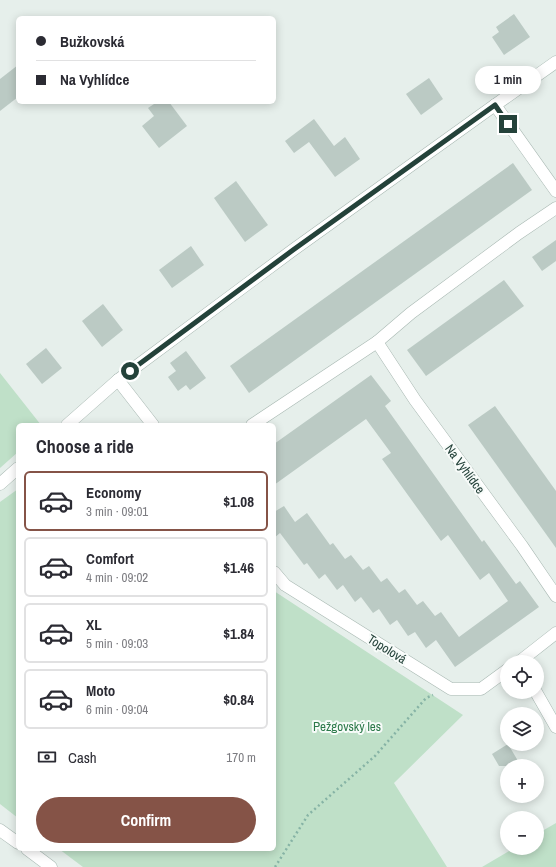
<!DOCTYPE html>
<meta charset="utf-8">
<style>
body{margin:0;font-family:"Archivo Narrow",sans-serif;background:#f2f2f3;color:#2b2b33;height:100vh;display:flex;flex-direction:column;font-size:15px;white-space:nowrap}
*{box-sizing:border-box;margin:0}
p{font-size:13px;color:#7c7c81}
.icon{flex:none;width:22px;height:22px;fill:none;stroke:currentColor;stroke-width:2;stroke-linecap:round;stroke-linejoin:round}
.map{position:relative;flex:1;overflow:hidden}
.details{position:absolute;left:16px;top:423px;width:260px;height:428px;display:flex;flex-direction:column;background:#fff;border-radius:6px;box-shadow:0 2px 10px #0003}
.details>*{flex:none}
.top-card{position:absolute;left:16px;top:16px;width:260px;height:88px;border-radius:6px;box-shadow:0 2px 10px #0003;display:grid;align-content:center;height:88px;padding:0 20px;background:#fff}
.buttons{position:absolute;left:500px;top:655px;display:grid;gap:8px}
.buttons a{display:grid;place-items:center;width:44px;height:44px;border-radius:50%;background:#fff;box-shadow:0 2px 10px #0003;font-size:20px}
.end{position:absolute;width:18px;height:18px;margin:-9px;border:5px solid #24423a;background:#fff;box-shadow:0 0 0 2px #fff}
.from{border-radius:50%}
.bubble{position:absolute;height:28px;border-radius:14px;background:#fff;box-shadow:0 2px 10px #0003;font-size:13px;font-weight:700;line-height:28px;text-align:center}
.top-card b{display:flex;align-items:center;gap:14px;height:38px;font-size:15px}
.top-card b+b{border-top:1px solid #e1e1e2}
.top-card i{width:10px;height:10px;background:#2b2b33}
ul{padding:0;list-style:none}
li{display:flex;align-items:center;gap:12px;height:60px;margin:0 8px 6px;padding:0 12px;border:2px solid #e1e1e2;border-radius:6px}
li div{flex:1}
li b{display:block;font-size:15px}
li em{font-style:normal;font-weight:700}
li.selected{border-color:#855347}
li>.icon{width:36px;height:36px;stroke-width:1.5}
h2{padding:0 20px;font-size:18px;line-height:48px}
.pay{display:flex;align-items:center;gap:10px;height:44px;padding:0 20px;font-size:15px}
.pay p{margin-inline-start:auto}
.primary-button{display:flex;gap:8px;margin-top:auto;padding:8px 20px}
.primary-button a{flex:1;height:46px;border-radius:24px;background:#855347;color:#fff;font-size:16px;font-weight:700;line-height:46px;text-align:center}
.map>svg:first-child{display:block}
.green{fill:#bfe0c8}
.building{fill:#bbcac4}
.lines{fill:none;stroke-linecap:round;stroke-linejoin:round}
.minor-casing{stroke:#a8b8b2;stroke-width:13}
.path{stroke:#86b3a5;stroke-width:2.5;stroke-dasharray:2 3;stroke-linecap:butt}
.minor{stroke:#fff;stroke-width:12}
.route{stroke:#24423a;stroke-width:5}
.labels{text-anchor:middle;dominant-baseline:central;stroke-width:4;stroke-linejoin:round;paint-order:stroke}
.street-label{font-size:13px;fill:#24423a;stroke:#f7fbf9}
.park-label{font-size:13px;fill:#2d7a4b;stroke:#f7fbf9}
</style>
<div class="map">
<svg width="556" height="867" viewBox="0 0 556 867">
<rect width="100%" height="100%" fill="#e6efeb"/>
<g class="green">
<path d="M0 373 41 425H18V452L0 468Z"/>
<path d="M18 489V818L0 804V502Z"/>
<path d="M274 591 463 715 394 783 447 867H83L59 849H274Z"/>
<path d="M556 823V867H482L514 848H537V834Z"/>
</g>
<g class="building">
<path d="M514 14 530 37 504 55 492 37 499 32 496 27Z"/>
<path d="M18 65V97L0 111V79Z"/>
<path d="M429 78 443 99 421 115 406 94Z"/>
<path d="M157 102H169L187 126 159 148 142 126 154 116 148 108Z"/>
<path d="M314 119 334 146 345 137 360 159 335 177 309 142 294 153 285 141Z"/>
<path d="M513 163 532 190 249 393 230 366Z"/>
<path d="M236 181 268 225 245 242 214 198Z"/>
<path d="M556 240V261L542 271 532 257Z"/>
<path d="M191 246 204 265 172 288 159 270Z"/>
<path d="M504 280 524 306 426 376 407 350Z"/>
<path d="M103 304 123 330 102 347 82 321Z"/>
<path d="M46 348 62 368 42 384 26 364Z"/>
<path d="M186 351 206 378 190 390 186 385 178 391 168 377 176 371 170 363Z"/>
<path d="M371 375 391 401 385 406 482 542 484 540 516 584 520 581 539 607 455 667 436 640 426 648 415 632 408 636 397 620 390 625 379 609 373 613 361 597 355 602 343 585 337 590 325 574 319 579 307 563 304 565 280 533 274 538V512L284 506 295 522 307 513 330 545 333 543 345 559 351 555 363 570 369 566 381 582 387 578 399 593 405 589 417 605 423 601 435 616 441 612 459 637 508 601 489 573 480 580 448 535 441 541 382 459 391 453 366 419 274 485V444Z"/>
<path d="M495 406 556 491V548L468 425Z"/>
<path d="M508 744 521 766H499L492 754Z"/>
</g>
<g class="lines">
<g class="minor-casing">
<g id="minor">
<path d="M495 105 556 191"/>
<path d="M377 342 415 400 522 546 556 596"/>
<path d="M118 380 153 425"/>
<path d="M67 425 118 380 293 250 495 105 556 62"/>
<path d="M252 425 377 342 411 313 519 233 556 208"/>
<path d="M0 484 18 468"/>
<path d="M274 572 285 585 451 689H481L507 670"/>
<path d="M519 662 556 633"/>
<path d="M536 692 556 727"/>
<path d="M0 830 18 843"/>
<path d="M27 849 51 867"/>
</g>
</g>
<path class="path" d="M275 867 308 815 375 756 426 698 433 695"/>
<use href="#minor" class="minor"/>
</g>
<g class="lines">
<path class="route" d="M130 371 293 250 495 105 508 124"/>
</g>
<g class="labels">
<g class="street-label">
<text transform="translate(465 469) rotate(54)">Na Vyhlídce</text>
<text transform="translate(387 649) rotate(32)">Topolová</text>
</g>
<g class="park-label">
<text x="347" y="726">Pežgovský les</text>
</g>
</g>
</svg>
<div class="buttons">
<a><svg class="icon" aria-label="locate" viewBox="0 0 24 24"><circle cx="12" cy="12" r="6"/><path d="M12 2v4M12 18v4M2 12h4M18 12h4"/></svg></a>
<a><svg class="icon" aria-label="layers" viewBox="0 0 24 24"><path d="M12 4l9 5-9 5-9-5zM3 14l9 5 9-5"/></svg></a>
<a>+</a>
<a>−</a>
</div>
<i class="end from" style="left:130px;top:371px"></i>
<i class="end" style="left:508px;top:124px"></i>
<div class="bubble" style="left:475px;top:66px;width:66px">1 min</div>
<div class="top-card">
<b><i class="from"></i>Bužkovská</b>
<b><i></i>Na Vyhlídce</b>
</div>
<section class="details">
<h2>Choose a ride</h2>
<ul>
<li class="selected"><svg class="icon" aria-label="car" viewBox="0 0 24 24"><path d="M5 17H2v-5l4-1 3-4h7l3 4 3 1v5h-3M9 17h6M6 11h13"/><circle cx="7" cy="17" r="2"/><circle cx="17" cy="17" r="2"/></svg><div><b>Economy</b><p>3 min · 09:01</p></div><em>$1.08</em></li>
<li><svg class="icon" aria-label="car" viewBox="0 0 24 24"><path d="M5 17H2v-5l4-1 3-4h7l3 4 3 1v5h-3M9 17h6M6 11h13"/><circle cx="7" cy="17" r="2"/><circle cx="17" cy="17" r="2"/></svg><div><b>Comfort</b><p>4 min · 09:02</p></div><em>$1.46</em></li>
<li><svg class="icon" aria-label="car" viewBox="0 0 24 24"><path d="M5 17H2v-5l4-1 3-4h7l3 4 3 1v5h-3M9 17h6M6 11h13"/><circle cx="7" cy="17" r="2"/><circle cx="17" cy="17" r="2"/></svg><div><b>XL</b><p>5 min · 09:03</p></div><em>$1.84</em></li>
<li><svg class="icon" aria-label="car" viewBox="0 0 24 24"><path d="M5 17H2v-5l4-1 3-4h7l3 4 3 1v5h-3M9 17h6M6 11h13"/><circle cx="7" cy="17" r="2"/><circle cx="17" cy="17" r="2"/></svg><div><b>Moto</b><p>6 min · 09:04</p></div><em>$0.84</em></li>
</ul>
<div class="pay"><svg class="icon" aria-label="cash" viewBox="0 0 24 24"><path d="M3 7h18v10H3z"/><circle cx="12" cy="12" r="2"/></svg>Cash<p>170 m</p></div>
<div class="primary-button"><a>Confirm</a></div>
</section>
</div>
